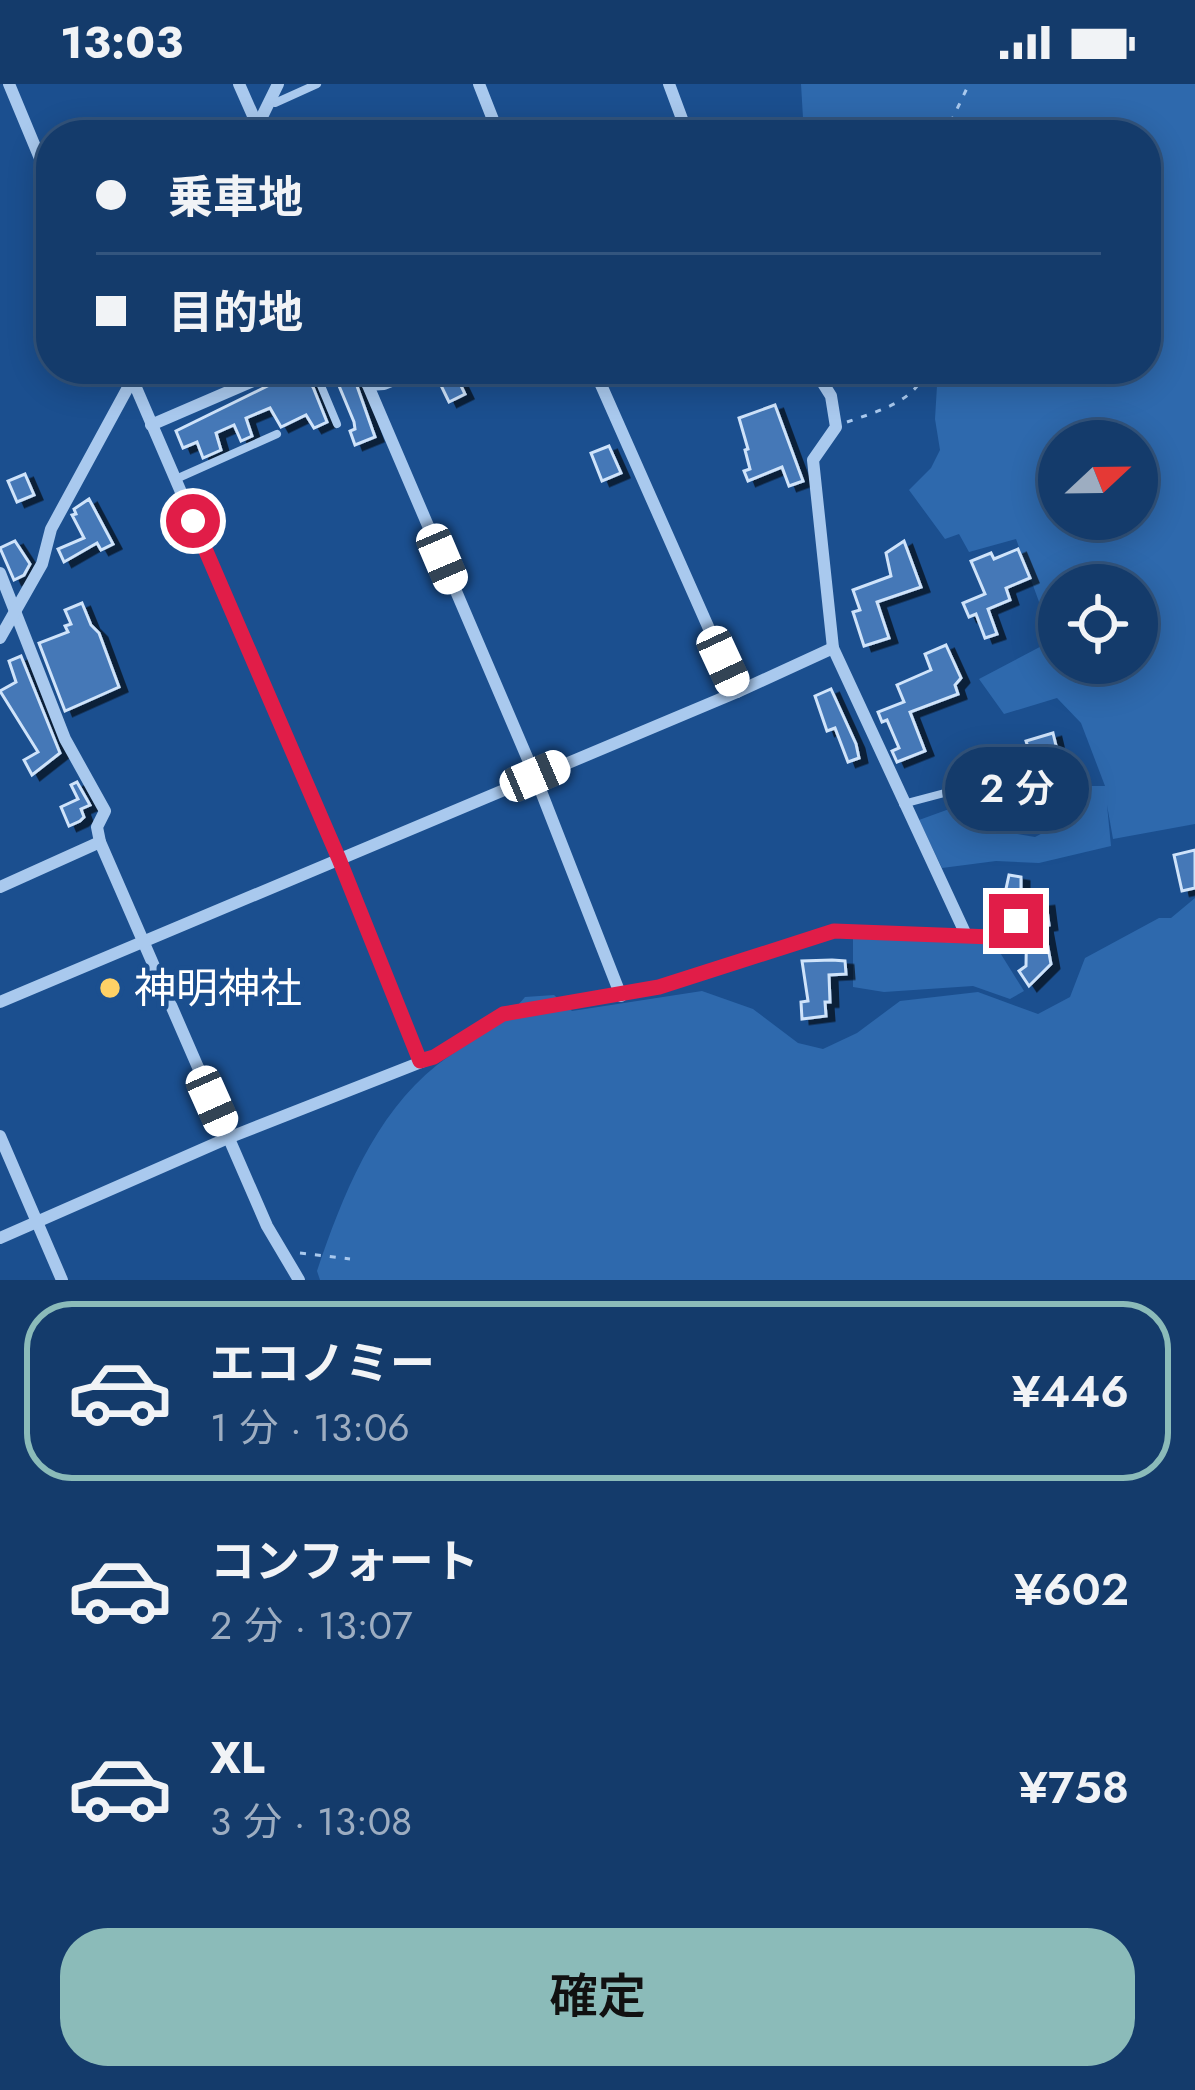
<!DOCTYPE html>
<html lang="ja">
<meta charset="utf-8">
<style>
body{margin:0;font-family:Jost,"Noto Sans JP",sans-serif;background:#214673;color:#f1f3f6;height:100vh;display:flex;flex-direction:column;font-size:45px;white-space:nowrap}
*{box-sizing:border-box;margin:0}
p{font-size:39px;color:#9dadc1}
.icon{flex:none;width:66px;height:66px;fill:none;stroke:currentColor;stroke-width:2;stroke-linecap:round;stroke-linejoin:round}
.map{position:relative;height:1196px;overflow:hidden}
.details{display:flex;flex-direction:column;background:#143b6b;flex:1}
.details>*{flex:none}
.banner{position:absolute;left:36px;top:36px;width:1125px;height:264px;border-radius:48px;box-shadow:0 6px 30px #0003,0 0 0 3px #33557e;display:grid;align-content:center;height:264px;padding:0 60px;background:#143b6b}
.needle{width:78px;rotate:68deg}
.controls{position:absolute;left:1038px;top:336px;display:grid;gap:24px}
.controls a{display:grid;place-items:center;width:120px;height:120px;border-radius:50%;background:#143b6b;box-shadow:0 6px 30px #0003,0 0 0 3px #33557e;font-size:60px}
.end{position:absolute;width:54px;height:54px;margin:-27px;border:15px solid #e11d48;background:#fff;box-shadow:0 0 0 6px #fff}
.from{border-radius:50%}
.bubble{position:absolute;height:84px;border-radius:42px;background:#143b6b;box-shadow:0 6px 30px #0003,0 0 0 3px #33557e;font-size:39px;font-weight:600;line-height:84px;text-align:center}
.car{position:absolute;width:36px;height:72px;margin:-36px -18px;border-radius:15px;box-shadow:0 0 9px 3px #0007;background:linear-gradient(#fff 24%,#345 0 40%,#fff 0 76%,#345 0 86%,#fff 0)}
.banner b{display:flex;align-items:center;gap:42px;height:114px;font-size:45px}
.banner b+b{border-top:3px solid #33557e}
.banner i{width:30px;height:30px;background:#f1f3f6}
ul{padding:21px 0 0;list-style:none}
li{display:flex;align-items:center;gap:36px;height:180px;margin:0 24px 18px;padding:0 36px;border:6px solid transparent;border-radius:48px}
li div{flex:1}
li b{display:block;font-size:45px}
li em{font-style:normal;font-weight:600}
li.on{border-color:#8bbbb9}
li>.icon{width:108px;height:108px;stroke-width:1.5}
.cta{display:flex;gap:24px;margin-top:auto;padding:24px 60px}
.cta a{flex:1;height:138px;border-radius:48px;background:#8bbbb9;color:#111;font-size:48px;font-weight:600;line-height:138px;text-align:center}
.status{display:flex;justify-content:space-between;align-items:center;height:84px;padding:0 60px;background:#143b6b;direction:ltr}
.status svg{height:33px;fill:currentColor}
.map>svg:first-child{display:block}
.green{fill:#2e69ad;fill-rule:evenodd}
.building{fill:#4478b7;stroke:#cfe3fa;stroke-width:3;filter:url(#shadow)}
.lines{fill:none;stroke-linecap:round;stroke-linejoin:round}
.path{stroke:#a9c9ee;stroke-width:3;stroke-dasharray:6 9;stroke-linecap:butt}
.lane{stroke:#a9c9ee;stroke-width:8}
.street{stroke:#a9c9ee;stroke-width:12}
.route{stroke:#e11d48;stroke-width:15}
.poi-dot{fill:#ffd166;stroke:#1b4f8f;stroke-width:4.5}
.labels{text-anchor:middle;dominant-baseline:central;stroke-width:9;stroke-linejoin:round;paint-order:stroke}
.poi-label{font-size:42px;fill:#fff;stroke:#1b4f8f;text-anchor:start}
</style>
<div class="status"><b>13:03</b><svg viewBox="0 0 49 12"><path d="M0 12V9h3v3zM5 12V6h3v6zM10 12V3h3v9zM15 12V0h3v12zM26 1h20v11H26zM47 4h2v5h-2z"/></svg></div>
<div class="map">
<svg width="1195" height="1196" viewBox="0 0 1195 1196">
<defs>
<filter id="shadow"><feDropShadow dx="8" dy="4.5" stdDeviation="0" flood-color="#0009"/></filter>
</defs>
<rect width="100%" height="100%" fill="#1b4f8f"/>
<g class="green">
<path d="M801 0H1195V740L1113 755 1107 721 1111 762 1039 779 996 777 942 784 919 736 963 720 981 744 1035 753 1081 729 1084 702H1105L1081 639 1057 614 1004 630 979 595 1053 556 1016 455 969 468 959 450 945 455 909 406 931 384 940 366 935 335 938 285H1146V51H804ZM1059 357H1137V435H1059ZM1059 501H1137V579H1059Z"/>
<path d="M1195 814V1196H320L317 1187C342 1113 374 1031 437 981 467 958 500 943 525 913L554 911 572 927 702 907 753 925 798 959 823 965 857 949 900 917 978 908 1038 930 1070 913 1085 874 1159 834H1171Z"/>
<path d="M853 854 994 859 1024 907 1010 915 973 902 884 908 853 903Z"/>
</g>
<g class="building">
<path d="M332 285H351L375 353 355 361 350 347 355 345 354 338Z"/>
<path d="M433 285H453L465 310 449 318Z"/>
<path d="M300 286 313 303 327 338 314 344 306 331 281 343 270 324 246 334 252 352 241 357 234 341 216 349 221 366 203 374 197 358 183 364 176 347Z"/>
<path d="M775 321 803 397 789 402 782 383 748 397 744 387 750 385 745 366 748 365 739 334Z"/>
<path d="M609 362 621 389 602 397 591 369Z"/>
<path d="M25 390 34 411 17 418 8 397Z"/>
<path d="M89 415 113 460 101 466 97 459 64 478 58 465 84 454 72 431 76 430 74 425Z"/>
<path d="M15 457 30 480 24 491 14 496 0 464Z"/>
<path d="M904 457 921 503 877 518 889 554 864 562 853 528 860 526 853 506 891 492 886 469Z"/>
<path d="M1018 465 1030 494 1006 504 1010 516 988 525 997 550 985 554 976 530 969 533 963 519 985 510 971 477 991 469 994 475Z"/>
<path d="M82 519 91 541 99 549 119 603 65 627 39 559 68 548 65 542 71 540 65 526Z"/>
<path d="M946 561 961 594 955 601 958 610 910 628 925 667 897 678 892 667 899 664 887 636 882 638 878 628 904 618 897 601 931 586 925 570Z"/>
<path d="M21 572 60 669 32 691 24 676 38 668 0 607 16 598 9 577Z"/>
<path d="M831 605 856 660 859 674 848 678 835 644 827 647 815 612Z"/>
<path d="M1053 649 1062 687 1066 686 1069 695 1064 699 1065 718 1038 724 1039 730 1012 733 1005 702 1038 695 1026 657Z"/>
<path d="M77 698 90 721 81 725 84 733 80 737 69 742 61 723 78 715 71 701Z"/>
<path d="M1195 766V804L1182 807 1174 771Z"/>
<path d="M1009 791 1021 793V817L1004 814Z"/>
<path d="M1046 818 1049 841 1044 842 1051 880 1029 902 1019 887 1026 882 1027 820Z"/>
<path d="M832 876 845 877 846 890 829 891 830 918H825L826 932 802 935 801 918 808 917 802 877Z"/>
</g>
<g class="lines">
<g class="path">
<path d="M951 51 947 46 969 0"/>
<path d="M1002 51 1025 45 1026 51"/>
<path d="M847 338C875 328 917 318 926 285"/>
<path d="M300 1169 350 1175"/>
</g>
<g class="lane">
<path d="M270 16 275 19 317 0"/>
<path d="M314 285 337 340"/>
<path d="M176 395 277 350"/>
<path d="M903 720 1005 693"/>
<path d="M967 853H991L1016 837"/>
</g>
<g class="street">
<path d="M9 0 51 101"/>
<path d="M239 0 258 43"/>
<path d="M479 0 499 51"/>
<path d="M669 0 688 51"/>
<path d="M253 51 278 0"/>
<path d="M128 285 339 775 420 977"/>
<path d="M361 285 535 692 621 912"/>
<path d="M594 285 737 608"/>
<path d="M368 301 384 300 422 285"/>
<path d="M151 341 281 285"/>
<path d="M0 489 65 655 105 727 97 743 100 758 267 1142 299 1196"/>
<path d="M0 554 42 480 51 445 138 285"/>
<path d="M0 803 100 758"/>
<path d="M0 918 737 608 833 564"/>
<path d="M0 1052 62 1196"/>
<path d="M0 1154 228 1054 434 973 503 930 659 903 834 847 967 853 833 564 813 376 836 343 831 312 814 285"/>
</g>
</g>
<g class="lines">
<path class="route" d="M193 437 339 775 420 977 434 973 503 930 659 903 834 847 992 853 1016 837"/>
</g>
<circle class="poi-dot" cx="110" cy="904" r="12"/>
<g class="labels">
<g class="poi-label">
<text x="134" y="904">神明神社</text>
</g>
</g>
</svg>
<div class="controls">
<a><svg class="needle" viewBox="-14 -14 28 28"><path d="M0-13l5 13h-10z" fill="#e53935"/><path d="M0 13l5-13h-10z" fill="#9dadc1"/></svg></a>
<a><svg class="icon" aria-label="locate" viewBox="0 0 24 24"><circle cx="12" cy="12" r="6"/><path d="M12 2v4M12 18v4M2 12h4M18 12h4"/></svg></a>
</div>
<i class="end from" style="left:193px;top:437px"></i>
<i class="end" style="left:1016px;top:837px"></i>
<div class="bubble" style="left:945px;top:663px;width:144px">2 分</div>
<i class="car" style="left:442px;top:475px;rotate:157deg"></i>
<i class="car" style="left:723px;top:577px;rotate:155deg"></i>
<i class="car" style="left:535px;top:692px;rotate:67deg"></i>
<i class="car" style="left:212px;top:1017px;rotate:156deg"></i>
<div class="banner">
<b><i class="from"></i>乗車地</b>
<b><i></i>目的地</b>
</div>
</div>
<section class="details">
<ul>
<li class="on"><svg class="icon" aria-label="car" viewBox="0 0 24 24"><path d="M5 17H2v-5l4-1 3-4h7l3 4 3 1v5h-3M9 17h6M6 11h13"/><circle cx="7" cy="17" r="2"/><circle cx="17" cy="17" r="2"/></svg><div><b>エコノミー</b><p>1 分 · 13:06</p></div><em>¥446</em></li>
<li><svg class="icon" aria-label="car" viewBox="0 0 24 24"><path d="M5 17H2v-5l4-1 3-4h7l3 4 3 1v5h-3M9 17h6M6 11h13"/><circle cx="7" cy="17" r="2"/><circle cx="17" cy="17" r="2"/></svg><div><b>コンフォート</b><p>2 分 · 13:07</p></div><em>¥602</em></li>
<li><svg class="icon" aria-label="car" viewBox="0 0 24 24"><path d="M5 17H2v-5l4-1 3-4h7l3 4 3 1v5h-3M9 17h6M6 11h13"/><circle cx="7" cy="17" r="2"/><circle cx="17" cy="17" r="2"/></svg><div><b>XL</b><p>3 分 · 13:08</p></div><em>¥758</em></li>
</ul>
<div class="cta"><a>確定</a></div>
</section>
